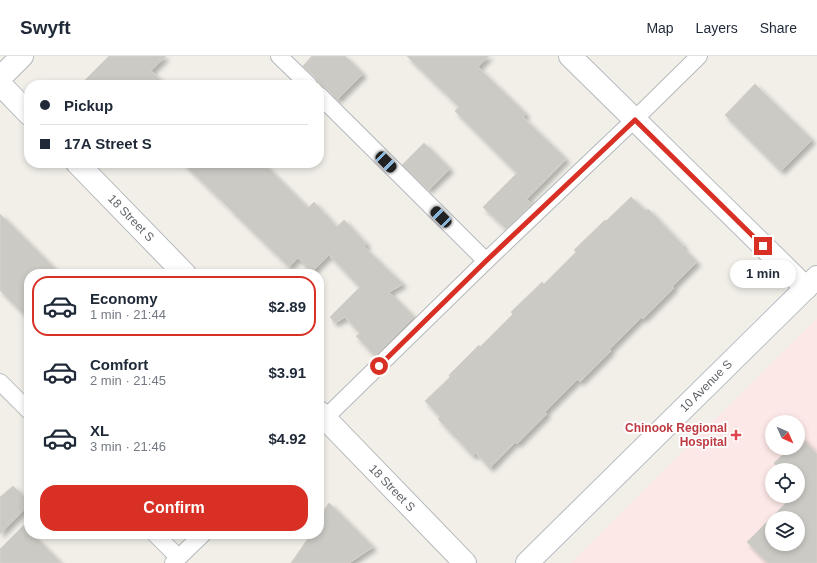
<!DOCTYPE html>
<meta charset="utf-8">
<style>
body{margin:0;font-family:Helvetica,sans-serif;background:#f2f2f3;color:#1f2937;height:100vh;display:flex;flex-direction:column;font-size:15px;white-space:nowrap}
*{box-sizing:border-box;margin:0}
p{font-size:13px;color:#747a83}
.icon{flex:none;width:22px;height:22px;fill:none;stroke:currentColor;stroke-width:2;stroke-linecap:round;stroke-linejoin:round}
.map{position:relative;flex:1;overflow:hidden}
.panel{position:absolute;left:24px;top:213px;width:300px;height:270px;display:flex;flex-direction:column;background:#fff;border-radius:16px;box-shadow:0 2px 6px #0003}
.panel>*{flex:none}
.banner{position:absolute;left:24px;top:24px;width:300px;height:88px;border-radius:16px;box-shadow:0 2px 6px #0003;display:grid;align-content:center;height:88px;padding:0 16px;background:#fff}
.needle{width:26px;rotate:135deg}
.tools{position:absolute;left:765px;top:359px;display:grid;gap:8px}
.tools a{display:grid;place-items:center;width:40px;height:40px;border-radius:50%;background:#fff;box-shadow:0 2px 6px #0003;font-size:20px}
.end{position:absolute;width:18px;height:18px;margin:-9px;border:5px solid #d93025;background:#fff;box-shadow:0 0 0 2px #fff}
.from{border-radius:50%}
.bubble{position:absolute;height:28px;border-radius:14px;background:#fff;box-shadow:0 2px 6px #0003;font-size:13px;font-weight:700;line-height:28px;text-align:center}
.car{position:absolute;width:12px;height:24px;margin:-12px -6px;border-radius:5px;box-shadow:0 0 3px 1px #0007;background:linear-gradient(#222 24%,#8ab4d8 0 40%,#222 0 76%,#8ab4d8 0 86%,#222 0)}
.banner b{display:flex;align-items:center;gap:14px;height:38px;font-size:15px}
.banner b+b{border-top:1px solid #e0e1e3}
.banner i{width:10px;height:10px;background:#1f2937}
ul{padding:7px 0 0;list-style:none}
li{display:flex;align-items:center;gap:12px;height:60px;margin:0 8px 6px;padding:0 8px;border:2px solid transparent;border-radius:16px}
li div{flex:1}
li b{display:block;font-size:15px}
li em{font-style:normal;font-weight:700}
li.selected{border-color:#d93025}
li>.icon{width:36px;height:36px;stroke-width:1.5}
.cta{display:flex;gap:8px;margin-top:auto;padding:8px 16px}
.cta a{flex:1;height:46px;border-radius:16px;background:#d93025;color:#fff;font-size:16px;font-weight:700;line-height:46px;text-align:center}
header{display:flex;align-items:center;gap:24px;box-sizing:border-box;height:56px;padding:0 20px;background:#fff;border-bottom:1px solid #e0e1e3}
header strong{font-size:19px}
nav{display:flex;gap:22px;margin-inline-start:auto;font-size:14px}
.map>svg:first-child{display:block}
.medical{fill:#fce8e6;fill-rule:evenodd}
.building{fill:#cccac5;stroke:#d6d1c6;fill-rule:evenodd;filter:url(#shadow)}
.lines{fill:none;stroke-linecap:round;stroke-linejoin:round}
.lane-casing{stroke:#b5b8bc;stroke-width:18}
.street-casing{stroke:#b5b8bc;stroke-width:24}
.secondary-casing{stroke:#b6babf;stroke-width:24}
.lane{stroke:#fff;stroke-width:16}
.street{stroke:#fff;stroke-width:22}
.secondary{stroke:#fff;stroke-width:22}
.route{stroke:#d93025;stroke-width:5}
.health-dot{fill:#e0444e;stroke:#fff;stroke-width:1.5}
.labels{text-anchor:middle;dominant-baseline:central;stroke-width:4;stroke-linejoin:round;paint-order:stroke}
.street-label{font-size:12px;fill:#5f6368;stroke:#fff}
.health-label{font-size:12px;font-weight:bold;fill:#be3a42;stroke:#fff;text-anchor:end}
</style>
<header>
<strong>Swyft</strong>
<nav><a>Map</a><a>Layers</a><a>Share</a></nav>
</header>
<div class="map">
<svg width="817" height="507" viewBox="0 0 817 507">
<defs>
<filter id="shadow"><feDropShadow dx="3.5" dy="3.5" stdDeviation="2" flood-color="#0004"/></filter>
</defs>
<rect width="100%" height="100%" fill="#f1efe8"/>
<path class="medical" d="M817 262V507H571ZM772 366H798V392H772ZM772 414H798V440H772ZM772 462H798V488H772Z"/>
<g class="building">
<path d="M109 0H166L151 15 166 29H80Z"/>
<path d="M312 0H345L363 18 337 44 326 32 320 30 316 22 303 10Z"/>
<path d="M407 0H489L478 11 526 58 523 61 566 103 527 143 532 148 506 173 483 151 517 117 455 55 459 51Z"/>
<path d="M755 28 812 84 781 115 725 59Z"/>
<path d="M424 87 450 113 428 134 402 109Z"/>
<path d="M183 107H263L308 152 314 146 337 171 344 164 367 188 364 191 403 228 389 236 414 261 375 300 356 280 360 277 345 261 335 267 330 261 360 231 329 199 312 216 298 202 289 211Z"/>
<path d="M631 141 646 155 648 153 684 190 682 191 697 206 672 231 674 232 643 263 642 261 609 294 611 295 580 326 578 323 545 356 547 358 517 388 515 386 490 412 476 397 473 400 438 363 440 361 425 345 450 321 449 319 479 289 480 291 513 258 511 256 542 226 544 228 576 196 574 194 605 164 606 165Z"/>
<path d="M0 158 60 218H29V263L0 234Z"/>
<path d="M801 381 817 398V507H768L747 486 788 445 782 440H798V414H776L778 412 774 407 790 392H798V384ZM772 462H798V488H772Z"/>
<path d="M13 430 29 446V449L0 478V441Z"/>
<path d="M329 447 373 491 349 507H291L311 478H319V461Z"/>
<path d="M24 469 29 475V478H32L61 507H0V493Z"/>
</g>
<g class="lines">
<g class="lane-casing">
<g id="lane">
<path d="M279 0 309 29"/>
<path d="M319 39 486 205"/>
<path d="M0 326 29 355"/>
<path d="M319 368 486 205 635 63 699 0"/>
<path d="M155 478 178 501"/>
<path d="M173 507 203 478"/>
</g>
</g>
<g class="street-casing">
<g id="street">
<path d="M570 0 806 232"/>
<path d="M0 22 22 0"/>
<path d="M0 28 29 58"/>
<path d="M77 107 185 218"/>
<path d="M319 356 465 507"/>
</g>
</g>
<g class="secondary-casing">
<path id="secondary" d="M527 507 817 221"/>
</g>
<use href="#lane" class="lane"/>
<use href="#street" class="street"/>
<use href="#secondary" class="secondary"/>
</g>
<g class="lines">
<path class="route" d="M379 310 486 205 635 64 763 190"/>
</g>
<path class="health-dot" d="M734 373h4v4h4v4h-4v4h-4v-4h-4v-4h4z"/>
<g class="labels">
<g class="street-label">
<text transform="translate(131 162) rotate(46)">18 Street S</text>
<text transform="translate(706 330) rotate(-45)">10 Avenue S</text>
<text transform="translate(392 432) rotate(46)">18 Street S</text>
</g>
<g class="health-label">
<text x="727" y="372">Chinook Regional<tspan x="727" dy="14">Hospital</tspan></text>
</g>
</g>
</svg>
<div class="tools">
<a><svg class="needle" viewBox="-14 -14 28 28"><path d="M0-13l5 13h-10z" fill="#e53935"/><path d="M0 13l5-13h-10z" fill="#747a83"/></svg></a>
<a><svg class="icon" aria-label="locate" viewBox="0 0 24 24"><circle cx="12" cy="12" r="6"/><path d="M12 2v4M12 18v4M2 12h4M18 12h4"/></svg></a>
<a><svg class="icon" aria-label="layers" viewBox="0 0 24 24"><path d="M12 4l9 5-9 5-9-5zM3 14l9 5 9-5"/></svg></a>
</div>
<i class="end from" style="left:379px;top:310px"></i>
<i class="end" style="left:763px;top:190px"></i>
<div class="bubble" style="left:730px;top:204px;width:66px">1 min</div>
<i class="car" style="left:386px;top:106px;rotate:135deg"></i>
<i class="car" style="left:441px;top:161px;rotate:315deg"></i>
<div class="banner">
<b><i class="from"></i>Pickup</b>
<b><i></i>17A Street S</b>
</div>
<section class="panel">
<ul>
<li class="selected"><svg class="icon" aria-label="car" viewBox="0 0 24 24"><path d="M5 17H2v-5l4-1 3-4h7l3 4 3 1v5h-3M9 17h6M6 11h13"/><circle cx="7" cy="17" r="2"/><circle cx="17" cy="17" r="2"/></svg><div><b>Economy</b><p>1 min · 21:44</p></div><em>$2.89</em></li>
<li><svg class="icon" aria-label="car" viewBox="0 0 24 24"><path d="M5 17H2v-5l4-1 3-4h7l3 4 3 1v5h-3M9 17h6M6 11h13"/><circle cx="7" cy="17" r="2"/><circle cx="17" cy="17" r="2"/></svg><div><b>Comfort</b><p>2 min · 21:45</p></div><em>$3.91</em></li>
<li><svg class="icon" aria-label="car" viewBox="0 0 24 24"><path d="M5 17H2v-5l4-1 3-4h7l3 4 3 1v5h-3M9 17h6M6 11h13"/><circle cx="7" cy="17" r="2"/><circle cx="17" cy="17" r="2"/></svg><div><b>XL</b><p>3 min · 21:46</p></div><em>$4.92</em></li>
</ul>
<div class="cta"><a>Confirm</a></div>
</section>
</div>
